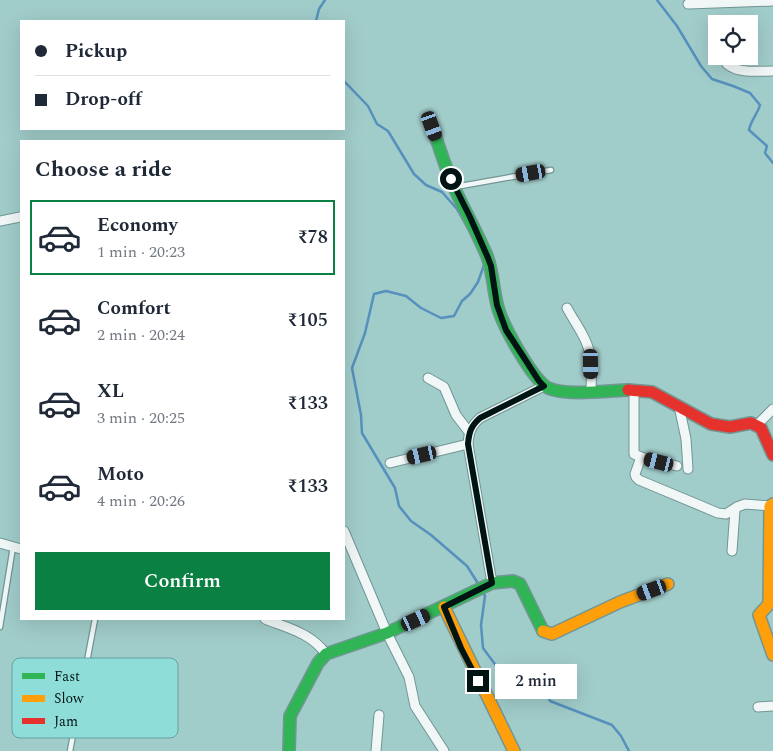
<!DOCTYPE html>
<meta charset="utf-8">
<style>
body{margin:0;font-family:Spectral,serif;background:#f6f6f7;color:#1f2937;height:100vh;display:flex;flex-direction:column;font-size:19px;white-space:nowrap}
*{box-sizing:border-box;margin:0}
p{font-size:16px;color:#747a83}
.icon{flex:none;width:28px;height:28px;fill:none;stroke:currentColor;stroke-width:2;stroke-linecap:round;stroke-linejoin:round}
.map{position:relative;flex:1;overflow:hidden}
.sheet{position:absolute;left:20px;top:140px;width:325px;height:480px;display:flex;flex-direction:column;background:#fff;border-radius:0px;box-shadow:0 5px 20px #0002}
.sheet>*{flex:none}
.guide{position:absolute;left:20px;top:20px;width:325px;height:110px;border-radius:0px;box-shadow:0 5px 20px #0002;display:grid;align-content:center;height:110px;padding:0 15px;background:#fff}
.tools{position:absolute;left:708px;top:15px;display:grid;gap:10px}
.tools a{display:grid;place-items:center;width:50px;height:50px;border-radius:0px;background:#fff;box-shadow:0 5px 20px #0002;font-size:25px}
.end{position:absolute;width:22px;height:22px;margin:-11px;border:6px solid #001414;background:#fff;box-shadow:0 0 0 2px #fff}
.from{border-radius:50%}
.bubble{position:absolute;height:35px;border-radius:0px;background:#fff;box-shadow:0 5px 20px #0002;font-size:16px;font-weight:600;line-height:35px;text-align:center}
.car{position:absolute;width:15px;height:30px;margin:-15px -8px;border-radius:6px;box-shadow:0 0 4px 1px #0007;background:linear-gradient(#222 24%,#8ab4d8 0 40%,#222 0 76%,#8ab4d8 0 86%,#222 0)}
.guide b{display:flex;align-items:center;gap:18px;height:48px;font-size:19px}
.guide b+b{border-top:1px solid #e0e1e3}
.guide i{width:12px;height:12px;background:#1f2937}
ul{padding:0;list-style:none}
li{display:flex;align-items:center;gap:15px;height:75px;margin:0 10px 8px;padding:0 5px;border:2px solid transparent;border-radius:0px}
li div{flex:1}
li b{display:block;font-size:19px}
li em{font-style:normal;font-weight:600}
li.current{border-color:#0b8043}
li>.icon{width:45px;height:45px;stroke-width:1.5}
h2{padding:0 15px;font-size:22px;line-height:60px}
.button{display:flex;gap:10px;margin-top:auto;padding:10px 15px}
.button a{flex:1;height:58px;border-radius:0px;background:#0b8043;color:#fff;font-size:20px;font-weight:600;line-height:58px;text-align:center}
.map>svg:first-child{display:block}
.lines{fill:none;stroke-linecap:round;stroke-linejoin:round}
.stream{stroke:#5690bd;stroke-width:2.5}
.lane-casing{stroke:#729694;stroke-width:7}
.street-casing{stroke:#729694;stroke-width:11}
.fast-casing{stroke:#729694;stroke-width:14}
.slow-casing{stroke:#729694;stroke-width:14}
.jam-casing{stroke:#729694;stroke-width:14}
.lane{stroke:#f1f7f7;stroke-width:4.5}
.street{stroke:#f1f7f7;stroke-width:9}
.fast{stroke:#30b455;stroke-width:11}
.slow{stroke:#ff9f0a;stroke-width:11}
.jam{stroke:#e5322d;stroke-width:11}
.route{stroke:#001414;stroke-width:6}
.key{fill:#8fddd9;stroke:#64a19e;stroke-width:1}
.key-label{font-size:14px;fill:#001414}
</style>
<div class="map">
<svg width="773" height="751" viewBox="0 0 773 751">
<rect width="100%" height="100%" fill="#a0ccc9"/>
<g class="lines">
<g class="stream">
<path d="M657 0 677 26 701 66 712 79 733 86 750 93 760 105C757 115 751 120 749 130L767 146 765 153 773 163"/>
<path d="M316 21 319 9 325 0"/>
<path d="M344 81 368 106 377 124 388 131 414 174 426 185 442 192 457 209 468 228"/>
<path d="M479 585 467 566 431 535 411 521 399 506 395 488 362 433 361 415 352 368 365 333 374 294 386 291 406 296 421 308 441 318 454 316 462 301 470 294 478 282 484 265"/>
<path d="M483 592 485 596 481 625 483 648 497 667 510 678 531 680 543 687 550 701 612 725 621 736 629 751"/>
</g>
<g class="lane-casing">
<g id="lane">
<path d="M455 187 551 170"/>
<path d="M0 627 13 547"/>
<path d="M70 751 95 619"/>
</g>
</g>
<g class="street-casing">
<g id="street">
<path d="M688 4 773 1"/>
<path d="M727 64C739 74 758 71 773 71"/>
<path d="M0 221 20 217"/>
<path d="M567 308C575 323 587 338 590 355 593 367 591 379 591 391"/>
<path d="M428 378 444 387 456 415 469 432"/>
<path d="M634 390V454L641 457 677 466"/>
<path d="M679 406 686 439 688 469"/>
<path d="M757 425 773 409"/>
<path d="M641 457 635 474 636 477 639 480 718 513 726 514 737 507"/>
<path d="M390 463 468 444"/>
<path d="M344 531 387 633 409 677 415 706 444 751"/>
<path d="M0 543 21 549"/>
<path d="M732 551 735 510 737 507 745 504 770 506"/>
<path d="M492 583 468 444C469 432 471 426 480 418L544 386"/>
<path d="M265 619C288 628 311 633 326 654"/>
<path d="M758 707 773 706"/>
<path d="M376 751 379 715"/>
</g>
</g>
<g class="fast-casing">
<g id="fast">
<path d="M432 126C439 146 445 167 454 187 464 210 477 232 487 256 493 272 493 288 497 304 501 323 532 379 548 388 565 396 607 391 628 390"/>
<path d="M289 751 290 716 318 663 326 654 387 633 492 583 513 581 520 584 543 631"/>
</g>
</g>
<g class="slow-casing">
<g id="slow">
<path d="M773 504 770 506 769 604 759 615 773 655"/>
<path d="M444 607 514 751"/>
<path d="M543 631 552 634 620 602 668 584"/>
</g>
</g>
<g class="jam-casing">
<path id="jam" d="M628 390 652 392 711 424 730 427 751 423 761 428 773 455"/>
</g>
<use href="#lane" class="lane"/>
<use href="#street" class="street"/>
<use href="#fast" class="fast"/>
<use href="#slow" class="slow"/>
<use href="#jam" class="jam"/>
</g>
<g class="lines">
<path class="route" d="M451 179 470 217 488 258 491 266 497 305 506 330 539 381 544 386 480 418C471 426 469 432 468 444L492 583 444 607 461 648 478 681"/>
</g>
<rect x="12" y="658" width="166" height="80" rx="8" class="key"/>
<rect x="22" y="673" width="23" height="6" fill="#30b455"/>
<rect x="22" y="695" width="23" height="7" fill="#ff9f0a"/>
<rect x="22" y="718" width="23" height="6" fill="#e5322d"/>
<g class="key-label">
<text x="54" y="681">Fast</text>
<text x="54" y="703">Slow</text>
<text x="54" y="726">Jam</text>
</g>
</svg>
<div class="tools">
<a><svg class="icon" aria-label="locate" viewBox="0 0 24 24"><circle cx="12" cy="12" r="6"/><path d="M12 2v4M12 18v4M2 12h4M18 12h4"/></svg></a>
</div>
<i class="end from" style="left:451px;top:179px"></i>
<i class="end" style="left:478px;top:681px"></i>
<div class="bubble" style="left:495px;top:664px;width:82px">2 min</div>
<i class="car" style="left:432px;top:126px;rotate:160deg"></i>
<i class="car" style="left:531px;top:173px;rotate:260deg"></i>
<i class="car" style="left:591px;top:364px;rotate:179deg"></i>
<i class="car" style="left:422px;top:455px;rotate:257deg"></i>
<i class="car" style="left:659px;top:462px;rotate:284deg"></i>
<i class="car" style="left:652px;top:590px;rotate:250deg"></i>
<i class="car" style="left:416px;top:620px;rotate:65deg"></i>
<div class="guide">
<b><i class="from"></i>Pickup</b>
<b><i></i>Drop-off</b>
</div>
<section class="sheet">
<h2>Choose a ride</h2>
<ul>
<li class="current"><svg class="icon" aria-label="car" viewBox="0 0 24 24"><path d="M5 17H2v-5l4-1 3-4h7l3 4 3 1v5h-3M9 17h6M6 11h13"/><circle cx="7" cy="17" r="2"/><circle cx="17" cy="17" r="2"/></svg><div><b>Economy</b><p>1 min · 20:23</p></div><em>₹78</em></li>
<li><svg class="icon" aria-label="car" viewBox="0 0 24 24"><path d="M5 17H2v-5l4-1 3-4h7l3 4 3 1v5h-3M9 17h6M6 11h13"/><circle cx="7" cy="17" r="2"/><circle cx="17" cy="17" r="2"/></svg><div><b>Comfort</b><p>2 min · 20:24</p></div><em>₹105</em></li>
<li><svg class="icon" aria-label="car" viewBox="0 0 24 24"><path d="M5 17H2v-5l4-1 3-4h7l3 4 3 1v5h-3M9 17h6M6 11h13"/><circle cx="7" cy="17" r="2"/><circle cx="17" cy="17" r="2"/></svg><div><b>XL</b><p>3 min · 20:25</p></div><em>₹133</em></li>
<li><svg class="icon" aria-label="car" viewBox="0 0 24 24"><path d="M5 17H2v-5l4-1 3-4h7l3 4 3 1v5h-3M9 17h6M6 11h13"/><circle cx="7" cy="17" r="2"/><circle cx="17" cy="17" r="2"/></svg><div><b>Moto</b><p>4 min · 20:26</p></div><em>₹133</em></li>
</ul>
<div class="button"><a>Confirm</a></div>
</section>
</div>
